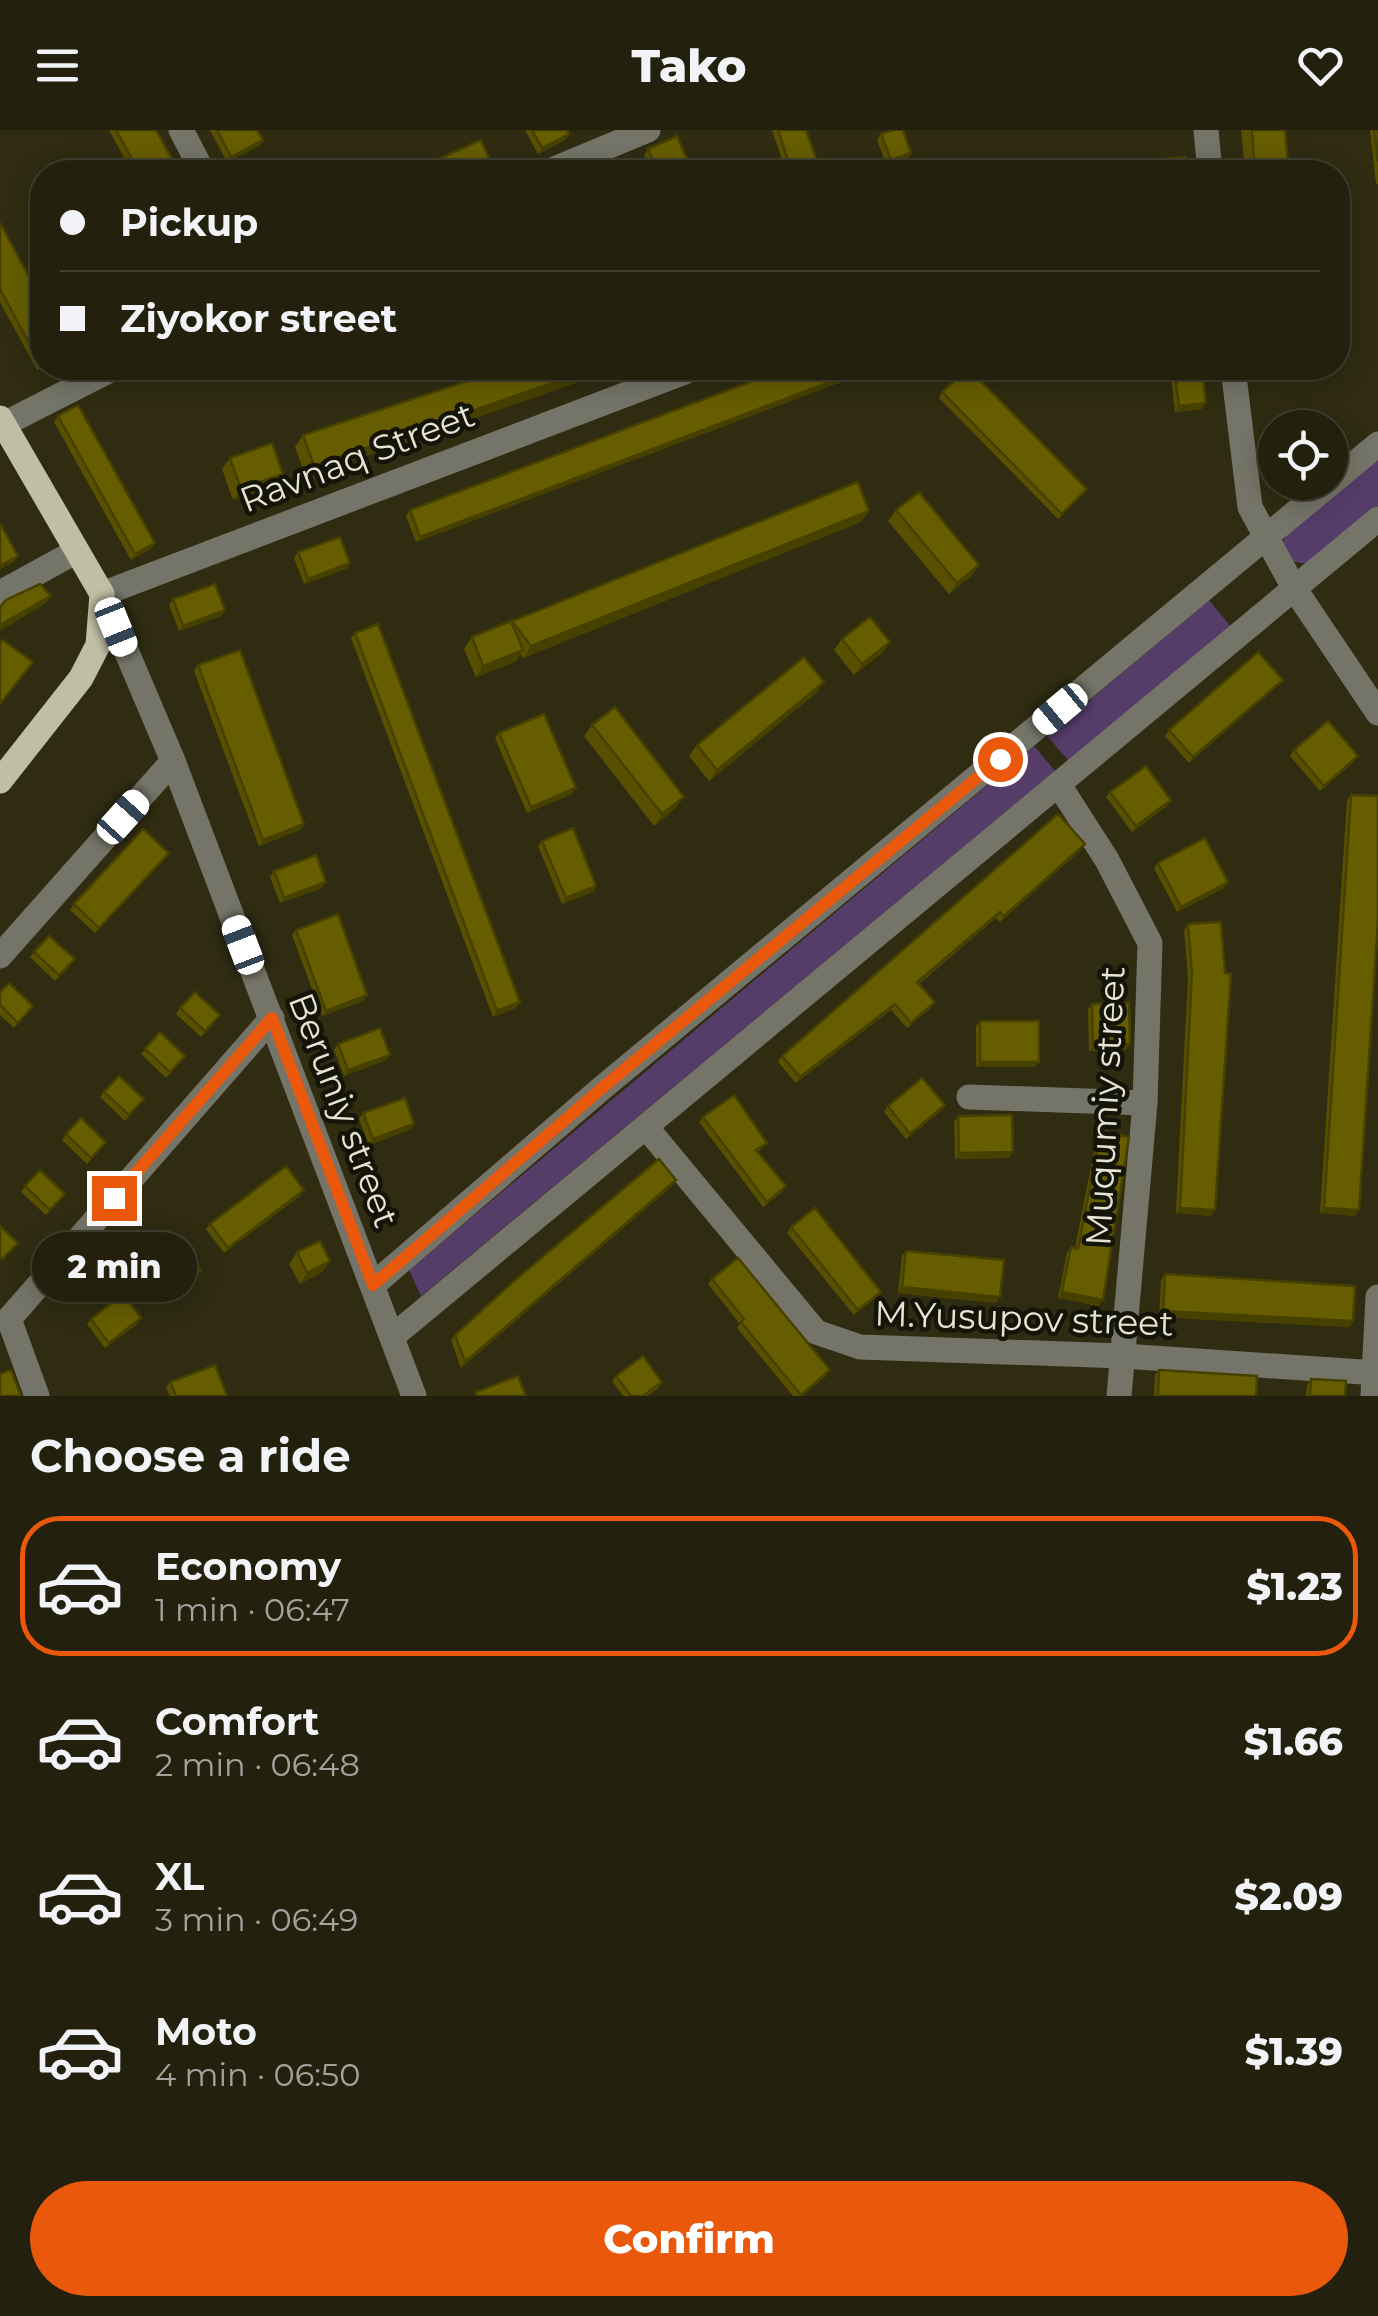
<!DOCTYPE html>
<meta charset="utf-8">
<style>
body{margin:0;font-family:Montserrat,sans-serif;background:#2f2e1c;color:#f1f3f6;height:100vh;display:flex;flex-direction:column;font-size:38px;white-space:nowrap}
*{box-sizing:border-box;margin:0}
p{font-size:32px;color:#a3a39e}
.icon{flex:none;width:55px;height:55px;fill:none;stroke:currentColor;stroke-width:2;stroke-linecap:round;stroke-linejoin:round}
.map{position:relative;height:1266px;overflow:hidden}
.details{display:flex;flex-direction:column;background:#23210e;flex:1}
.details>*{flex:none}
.hud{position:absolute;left:30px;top:30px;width:1320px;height:220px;border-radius:40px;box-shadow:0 5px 25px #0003,0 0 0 2px #403e2e;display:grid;align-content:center;height:220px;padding:0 30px;background:#23210e}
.buttons{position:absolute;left:1258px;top:280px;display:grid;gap:20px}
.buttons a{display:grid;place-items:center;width:90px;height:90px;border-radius:50%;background:#23210e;box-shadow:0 5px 25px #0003,0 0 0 2px #403e2e;font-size:50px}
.end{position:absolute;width:45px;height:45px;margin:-22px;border:12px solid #ea580c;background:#fff;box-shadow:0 0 0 5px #fff}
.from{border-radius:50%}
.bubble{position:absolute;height:70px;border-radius:35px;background:#23210e;box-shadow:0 5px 25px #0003,0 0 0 2px #403e2e;font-size:32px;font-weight:800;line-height:70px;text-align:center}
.car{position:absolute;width:30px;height:60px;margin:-30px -15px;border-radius:12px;box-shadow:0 0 8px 2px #0007;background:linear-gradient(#fff 24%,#345 0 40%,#fff 0 76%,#345 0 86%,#fff 0)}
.hud b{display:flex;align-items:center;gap:35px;height:95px;font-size:38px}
.hud b+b{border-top:2px solid #403e2e}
.hud i{width:25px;height:25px;background:#f1f3f6}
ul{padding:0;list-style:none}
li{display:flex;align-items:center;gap:30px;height:140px;margin:0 20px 15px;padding:0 10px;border:5px solid transparent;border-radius:40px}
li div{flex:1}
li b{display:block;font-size:38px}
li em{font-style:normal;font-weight:800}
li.selected{border-color:#ea580c}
li>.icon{width:90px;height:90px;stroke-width:1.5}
h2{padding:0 30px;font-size:45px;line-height:120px}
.button{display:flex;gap:20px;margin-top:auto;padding:20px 30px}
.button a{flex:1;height:115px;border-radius:60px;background:#ea580c;color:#fff;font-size:40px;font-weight:800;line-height:115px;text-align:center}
header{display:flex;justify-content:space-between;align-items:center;height:130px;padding:0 30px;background:#23210e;font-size:45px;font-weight:800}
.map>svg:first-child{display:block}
.grass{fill:#553c69}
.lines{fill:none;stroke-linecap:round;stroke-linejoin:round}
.minor{stroke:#757468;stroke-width:25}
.major{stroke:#c0bea4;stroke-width:25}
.wall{fill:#585000}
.shaded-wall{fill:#474100}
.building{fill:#665d00;stroke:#474100;stroke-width:2.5}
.route{stroke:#ea580c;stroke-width:12}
.labels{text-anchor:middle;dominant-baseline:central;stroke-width:9;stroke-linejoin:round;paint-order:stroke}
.street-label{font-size:35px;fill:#e6e5d5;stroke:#151409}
</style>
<header><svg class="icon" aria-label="menu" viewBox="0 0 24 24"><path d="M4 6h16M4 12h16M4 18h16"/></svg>Tako<svg class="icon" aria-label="heart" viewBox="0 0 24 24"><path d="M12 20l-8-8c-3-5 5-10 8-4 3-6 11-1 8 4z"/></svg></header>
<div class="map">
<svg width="1378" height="1266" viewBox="0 0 1378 1266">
<rect width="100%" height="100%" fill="#2f2c12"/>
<g class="grass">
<path d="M1378 329V376L1308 434 1290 431 1282 414 1286 405Z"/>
<path d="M1209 470 1231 497 1069 631 1047 606Z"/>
<path d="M1034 616 1055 641 421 1166 409 1140Z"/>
</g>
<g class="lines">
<g class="minor">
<path d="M181 0 203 42"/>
<path d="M1206 0 1210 42"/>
<path d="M547 42 648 0"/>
<path d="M1233 238 1250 377 1294 458 1378 583"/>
<path d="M4 294 114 238"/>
<path d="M0 463 75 422"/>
<path d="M1059 655 1107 730 1150 813 1145 973 1119 1266"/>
<path d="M0 826 173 631"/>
<path d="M969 967 1145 973"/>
<path d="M646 997 816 1202 860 1217 1123 1226 1378 1243"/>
<path d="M373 1155 602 958 1378 314"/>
<path d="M392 1207 1378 389"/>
<path d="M37 1266 9 1189 272 888"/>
<path d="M414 1266 173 631 102 464 695 238"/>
<path d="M1373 1266 1378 1167"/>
</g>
<path class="major" d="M0 288 102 464 98 515 81 548 0 651"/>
</g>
<g class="wall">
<path d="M109 0H156L179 42H132Z"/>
<path d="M210 0H257L263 10 259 16 227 32Z"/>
<path d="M525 0H567L569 4 565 10 538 24Z"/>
<path d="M772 0H806L821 42H786Z"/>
<path d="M1241 0H1285L1289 42H1245Z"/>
<path d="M1370 0H1378V54H1376Z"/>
<path d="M881 4 911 23 907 29 887 36 877 10Z"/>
<path d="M648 19 687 29 683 34 663 42H652L644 25Z"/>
<path d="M0 93 39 165 42 163 43 238 37 240 0 172Z"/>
<path d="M192 238H228L198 251Z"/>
<path d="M507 238 306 347 295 317 303 305Z"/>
<path d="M787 238H878L416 412 406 386 410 380Z"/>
<path d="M1170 238H1202V279L1175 282Z"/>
<path d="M942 262 1087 359 1058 389 939 268Z"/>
<path d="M58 286 151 419 131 430 54 292Z"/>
<path d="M230 328 275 355 233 370 222 339Z"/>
<path d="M896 380 979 435 971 446 949 464 888 391Z"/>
<path d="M861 392 523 528 520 524 516 531 476 547 464 519 472 507Z"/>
<path d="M298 422 350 433 346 439 304 454 294 428Z"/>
<path d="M173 469 221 486 179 501 169 475Z"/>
<path d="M355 503 516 878 493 887 351 508Z"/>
<path d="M842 509 890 512 882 523 854 545 834 520Z"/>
<path d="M198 535 304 694 300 700 259 716 194 541Z"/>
<path d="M824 552 816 563 709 651 689 626 697 615Z"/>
<path d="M1279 555 1189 633 1165 606 1169 600Z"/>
<path d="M592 595 676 678 654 696 584 606Z"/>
<path d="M499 603 576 658 572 664 527 683 495 608Z"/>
<path d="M1294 620 1358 626 1354 632 1320 661 1290 626Z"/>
<path d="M1110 662 1167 676 1132 702 1106 667Z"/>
<path d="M1351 665 1359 1080 1355 1086 1320 1083 1347 670Z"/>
<path d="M542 711 596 756 593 762 562 774 538 716Z"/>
<path d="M1081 720 1000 792 996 788 919 854 931 878 907 898 891 880 796 953 778 932 782 926Z"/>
<path d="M165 728 95 803 70 780 74 774Z"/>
<path d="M1158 733 1224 758 1177 782 1154 738Z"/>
<path d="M274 741 326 752 322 758 280 773 270 747Z"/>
<path d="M1188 794 1211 1086 1176 1083 1188 848 1184 800Z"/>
<path d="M296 800 367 865 363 871 322 886 292 805Z"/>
<path d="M34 822 71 835 55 851 30 827Z"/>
<path d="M0 862 33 876 14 898 0 885Z"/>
<path d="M1092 874 1126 920 1089 921 1088 879Z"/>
<path d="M180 878 216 891 201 907 176 884Z"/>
<path d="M980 891 1035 937H976V896Z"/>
<path d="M338 914 390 925 386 930 344 946 334 920Z"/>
<path d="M145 919 181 931 166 948 141 924Z"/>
<path d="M104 962 144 969 125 991 100 967Z"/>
<path d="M888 976 941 981 906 1009 884 982Z"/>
<path d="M363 983 414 994 411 999 369 1015 359 989Z"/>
<path d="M958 986 1009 1028 955 1029 954 992Z"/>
<path d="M703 987 767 1013 758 1022 786 1056 782 1062 763 1077 699 992Z"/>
<path d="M1101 1001 1099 1176 1058 1168 1067 1123 1071 1117 1075 1118 1097 1006Z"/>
<path d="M66 1004 102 1017 87 1034 62 1010Z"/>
<path d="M25 1056 65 1064 46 1085 21 1062Z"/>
<path d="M672 1056 461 1238 451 1210 455 1205Z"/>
<path d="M304 1060 300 1066 224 1123 206 1099 210 1094Z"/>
<path d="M791 1097 877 1167 854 1185 787 1103Z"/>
<path d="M906 1121 996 1173 898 1163 902 1126Z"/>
<path d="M297 1122 330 1131 322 1142 300 1154 289 1134Z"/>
<path d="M150 1141 197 1146 164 1170 146 1146Z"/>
<path d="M1165 1144 1349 1197 1159 1187 1161 1150Z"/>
<path d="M712 1149 830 1240 826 1246 802 1266H793L737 1198 740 1194 708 1154Z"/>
<path d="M91 1189 137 1194 105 1218 87 1194Z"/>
<path d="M1159 1240 1256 1266H1154L1155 1245Z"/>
<path d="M616 1246 662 1252 658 1258 647 1266H623L612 1251Z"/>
<path d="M1311 1249 1345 1266H1306L1307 1255Z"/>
<path d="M170 1252 227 1266H170L166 1258Z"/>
</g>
<g class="shaded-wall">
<path d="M569 4 565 10 538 24 542 18Z"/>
<path d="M263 10 259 16 227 32 231 27Z"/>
<path d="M911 23 907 29 887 36 891 30Z"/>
<path d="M687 29 683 34 663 42H657Z"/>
<path d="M219 238H228L198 251 202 245Z"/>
<path d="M595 238H619L306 347 314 336Z"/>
<path d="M867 238H878L416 412 420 407Z"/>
<path d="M1206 273 1202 279 1175 282 1179 276Z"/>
<path d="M283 344 275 355 233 370 241 359Z"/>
<path d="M869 381 861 392 523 528 531 516Z"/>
<path d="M155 413 151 419 131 430 135 424Z"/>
<path d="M18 426 14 432 0 439V436Z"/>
<path d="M350 433 346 439 304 454 308 449Z"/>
<path d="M979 435 971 446 949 464 957 453Z"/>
<path d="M51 466 45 474 0 501V495Z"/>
<path d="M225 480 221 486 179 501 183 496Z"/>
<path d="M890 512 882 523 854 545 862 534Z"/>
<path d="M523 520 516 531 476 547 483 536Z"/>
<path d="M1283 550 1279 555 1189 633 1193 627Z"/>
<path d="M824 552 816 563 709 651 717 640Z"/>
<path d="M1358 626 1354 632 1320 661 1324 656Z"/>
<path d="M576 658 572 664 527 683 531 677Z"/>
<path d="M684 667 676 678 654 696 662 684Z"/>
<path d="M1171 670 1167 676 1132 702 1136 696Z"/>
<path d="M304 694 300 700 259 716 263 710Z"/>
<path d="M1085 714 1081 720 1000 792 1004 786Z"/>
<path d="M326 752 322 758 280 773 284 768Z"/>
<path d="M1228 752 1224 758 1177 782 1181 777Z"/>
<path d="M596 756 593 762 562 774 566 768Z"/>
<path d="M1000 782 996 788 913 858 917 852Z"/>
<path d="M367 865 363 871 322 886 326 881Z"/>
<path d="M520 872 516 878 493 887 497 881Z"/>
<path d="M895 874 891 880 796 953 800 947Z"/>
<path d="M1130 914 1126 920 1089 921 1093 915Z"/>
<path d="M390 925 386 930 344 946 348 940Z"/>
<path d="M980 932H1039L1035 937H976Z"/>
<path d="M945 975 941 981 906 1009 910 1004Z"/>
<path d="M414 994 411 999 369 1015 373 1009Z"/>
<path d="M1013 1022 1009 1028 955 1029 959 1023Z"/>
<path d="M676 1050 672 1056 461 1238 465 1232Z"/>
<path d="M304 1060 300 1066 224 1123 228 1118Z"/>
<path d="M1180 1078 1215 1080 1211 1086 1176 1083Z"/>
<path d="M1324 1078 1359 1080 1355 1086 1320 1083Z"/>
<path d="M330 1131 322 1142 300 1154 307 1143Z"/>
<path d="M201 1140 197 1146 164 1170 168 1165Z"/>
<path d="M902 1157 1000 1167 996 1173 898 1163Z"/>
<path d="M881 1162 877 1167 854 1185 858 1180Z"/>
<path d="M1062 1162 1103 1170 1099 1176 1058 1168Z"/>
<path d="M1163 1181 1353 1191 1349 1197 1159 1187Z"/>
<path d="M141 1188 137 1194 105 1218 109 1213Z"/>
<path d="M830 1240 826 1246 802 1266H800Z"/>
</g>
<g class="building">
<path d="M116 0H156L179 42H139Z"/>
<path d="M217 0H257L263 10 231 27Z"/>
<path d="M532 0H567L569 4 542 18Z"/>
<path d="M778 0H806L821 42H792Z"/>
<path d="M893 0H903L911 23 891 30 881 4Z"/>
<path d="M1252 0H1285L1289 42H1255Z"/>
<path d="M1374 0H1378V32Z"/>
<path d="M677 6 687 29 658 41 648 19Z"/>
<path d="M481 10 494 39 485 42H409Z"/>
<path d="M1185 27 1187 42H1028Z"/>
<path d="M616 34 620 42H596Z"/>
<path d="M0 93 39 165 42 163V234L41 235 0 159Z"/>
<path d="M199 238H219L202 245Z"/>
<path d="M507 238H595L314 336 303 305Z"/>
<path d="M787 238H867L420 407 410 380Z"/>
<path d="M968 238 1087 359 1062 384 942 262Z"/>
<path d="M1174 238H1202L1206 273 1179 276Z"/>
<path d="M78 275 155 413 135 424 58 286Z"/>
<path d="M272 313 283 344 241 359 230 328Z"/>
<path d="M858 352 869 381 531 516 512 491Z"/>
<path d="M919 362 979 435 957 453 896 380Z"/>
<path d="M0 393 18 426 0 436Z"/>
<path d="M340 407 350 433 308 449 298 422Z"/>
<path d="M40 454 51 466 0 495V477L6 470Z"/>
<path d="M215 454 225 480 183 496 173 469Z"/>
<path d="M870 487 890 512 862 534 842 509Z"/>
<path d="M511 491 523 520 483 536 472 507Z"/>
<path d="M378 494 520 872 497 881 355 503Z"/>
<path d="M3 510 33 532 0 574V513Z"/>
<path d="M240 520 304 694 263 710 198 535Z"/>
<path d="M1258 522 1283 550 1193 627 1169 600Z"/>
<path d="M804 527 824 552 717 640 697 615Z"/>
<path d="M615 577 684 667 662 684 592 595Z"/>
<path d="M544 584 576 658 531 677 499 603Z"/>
<path d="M1328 591 1358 626 1324 656 1294 620Z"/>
<path d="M1146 636 1171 670 1136 696 1110 662Z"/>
<path d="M1351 665 1378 666V791L1359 1080 1324 1078Z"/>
<path d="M1058 684 1085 714 1004 786 1000 782 917 852 935 872 911 893 895 874 800 947 782 926Z"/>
<path d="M573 698 596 756 566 768 542 711Z"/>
<path d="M143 699 169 723 99 798 74 774Z"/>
<path d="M1205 708 1228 752 1181 777 1158 733Z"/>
<path d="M316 725 326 752 284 768 274 741Z"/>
<path d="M338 784 367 865 326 881 296 800Z"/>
<path d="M1221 792 1225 843 1231 844 1215 1080 1180 1078 1192 843 1188 794Z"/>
<path d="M49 806 75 829 59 845 34 822Z"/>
<path d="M9 853 33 876 18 893 0 875V862Z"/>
<path d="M195 862 220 885 205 901 180 878Z"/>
<path d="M1129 873 1130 914 1093 915 1092 874Z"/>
<rect x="980" y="891" width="59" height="41"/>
<path d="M380 898 390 925 348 940 338 914Z"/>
<path d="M160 902 185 926 170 942 145 919Z"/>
<path d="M119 946 144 969 129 985 104 962Z"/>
<path d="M922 948 945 975 910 1004 888 976Z"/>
<path d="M734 965 767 1013 756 1020 786 1056 767 1072 703 987Z"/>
<path d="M405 968 414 994 373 1009 363 983Z"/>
<path d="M1012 985 1013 1022 959 1023 958 986Z"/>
<path d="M81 988 106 1012 91 1028 66 1004Z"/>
<path d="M1101 1001 1129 1007 1103 1170 1062 1162 1071 1117 1078 1119Z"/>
<path d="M659 1029 676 1050 465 1232 455 1205 514 1151Z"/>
<path d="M286 1036 304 1060 228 1118 210 1094Z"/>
<path d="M40 1040 65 1064 50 1080 25 1056Z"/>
<path d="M815 1078 881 1162 858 1180 791 1097Z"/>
<path d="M0 1096 18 1113 2 1129 0 1127Z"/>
<path d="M320 1111 330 1131 307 1143 297 1122Z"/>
<path d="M182 1116 201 1140 168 1165 150 1141Z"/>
<path d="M906 1121 1004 1130 1000 1167 902 1157Z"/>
<path d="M738 1128 830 1240 801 1265 741 1192 744 1189 712 1149Z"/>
<path d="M1165 1144 1355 1156 1353 1191 1163 1181Z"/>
<path d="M123 1164 141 1188 109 1213 91 1189Z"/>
<path d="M643 1226 662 1252 643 1266H631L616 1246Z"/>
<path d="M215 1235 227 1266H176L170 1252Z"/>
<path d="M11 1240 21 1266H0V1244Z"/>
<path d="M1159 1240 1257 1246 1256 1266H1158Z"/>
<path d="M518 1246 526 1266H477L476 1262Z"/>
<path d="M1311 1249 1346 1251 1345 1266H1310Z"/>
</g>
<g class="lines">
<path class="route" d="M114 1068 272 888 373 1155 602 958 1000 629"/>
</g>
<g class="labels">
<g class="street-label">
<text transform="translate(357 327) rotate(-21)">Ravnaq Street</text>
<text transform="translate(1105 976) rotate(-87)">Muqumiy street</text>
<text transform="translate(344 980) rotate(69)">Beruniy street</text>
<text transform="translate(1024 1188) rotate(2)">M.Yusupov street</text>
</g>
</g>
</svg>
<div class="buttons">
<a><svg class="icon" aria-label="locate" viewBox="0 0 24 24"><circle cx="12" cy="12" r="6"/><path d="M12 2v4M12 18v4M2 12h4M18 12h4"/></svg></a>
</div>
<i class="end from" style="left:1000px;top:629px"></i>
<i class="end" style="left:114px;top:1068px"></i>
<div class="bubble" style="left:32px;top:1102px;width:165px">2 min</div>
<i class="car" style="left:116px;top:497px;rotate:158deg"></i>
<i class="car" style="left:1060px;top:579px;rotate:230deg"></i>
<i class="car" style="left:123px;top:687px;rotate:42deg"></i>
<i class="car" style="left:243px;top:815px;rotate:339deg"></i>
<div class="hud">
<b><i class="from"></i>Pickup</b>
<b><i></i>Ziyokor street</b>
</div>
</div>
<section class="details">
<h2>Choose a ride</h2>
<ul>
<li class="selected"><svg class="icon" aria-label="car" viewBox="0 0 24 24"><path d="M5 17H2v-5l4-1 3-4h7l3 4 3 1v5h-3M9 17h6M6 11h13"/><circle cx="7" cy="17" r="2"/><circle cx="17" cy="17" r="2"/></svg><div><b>Economy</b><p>1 min · 06:47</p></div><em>$1.23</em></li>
<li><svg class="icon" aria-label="car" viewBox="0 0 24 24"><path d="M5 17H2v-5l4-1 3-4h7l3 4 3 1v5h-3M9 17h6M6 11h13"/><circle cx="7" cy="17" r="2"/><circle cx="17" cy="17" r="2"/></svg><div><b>Comfort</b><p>2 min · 06:48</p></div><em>$1.66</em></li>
<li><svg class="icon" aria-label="car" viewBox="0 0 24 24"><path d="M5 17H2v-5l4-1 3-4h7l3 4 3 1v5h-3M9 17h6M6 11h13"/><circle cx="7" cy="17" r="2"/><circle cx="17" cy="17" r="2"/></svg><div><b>XL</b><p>3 min · 06:49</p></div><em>$2.09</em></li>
<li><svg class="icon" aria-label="car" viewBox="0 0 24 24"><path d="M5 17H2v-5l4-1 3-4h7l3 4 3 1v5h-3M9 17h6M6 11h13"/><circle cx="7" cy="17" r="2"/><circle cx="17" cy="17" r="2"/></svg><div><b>Moto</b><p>4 min · 06:50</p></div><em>$1.39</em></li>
</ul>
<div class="button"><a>Confirm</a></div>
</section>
